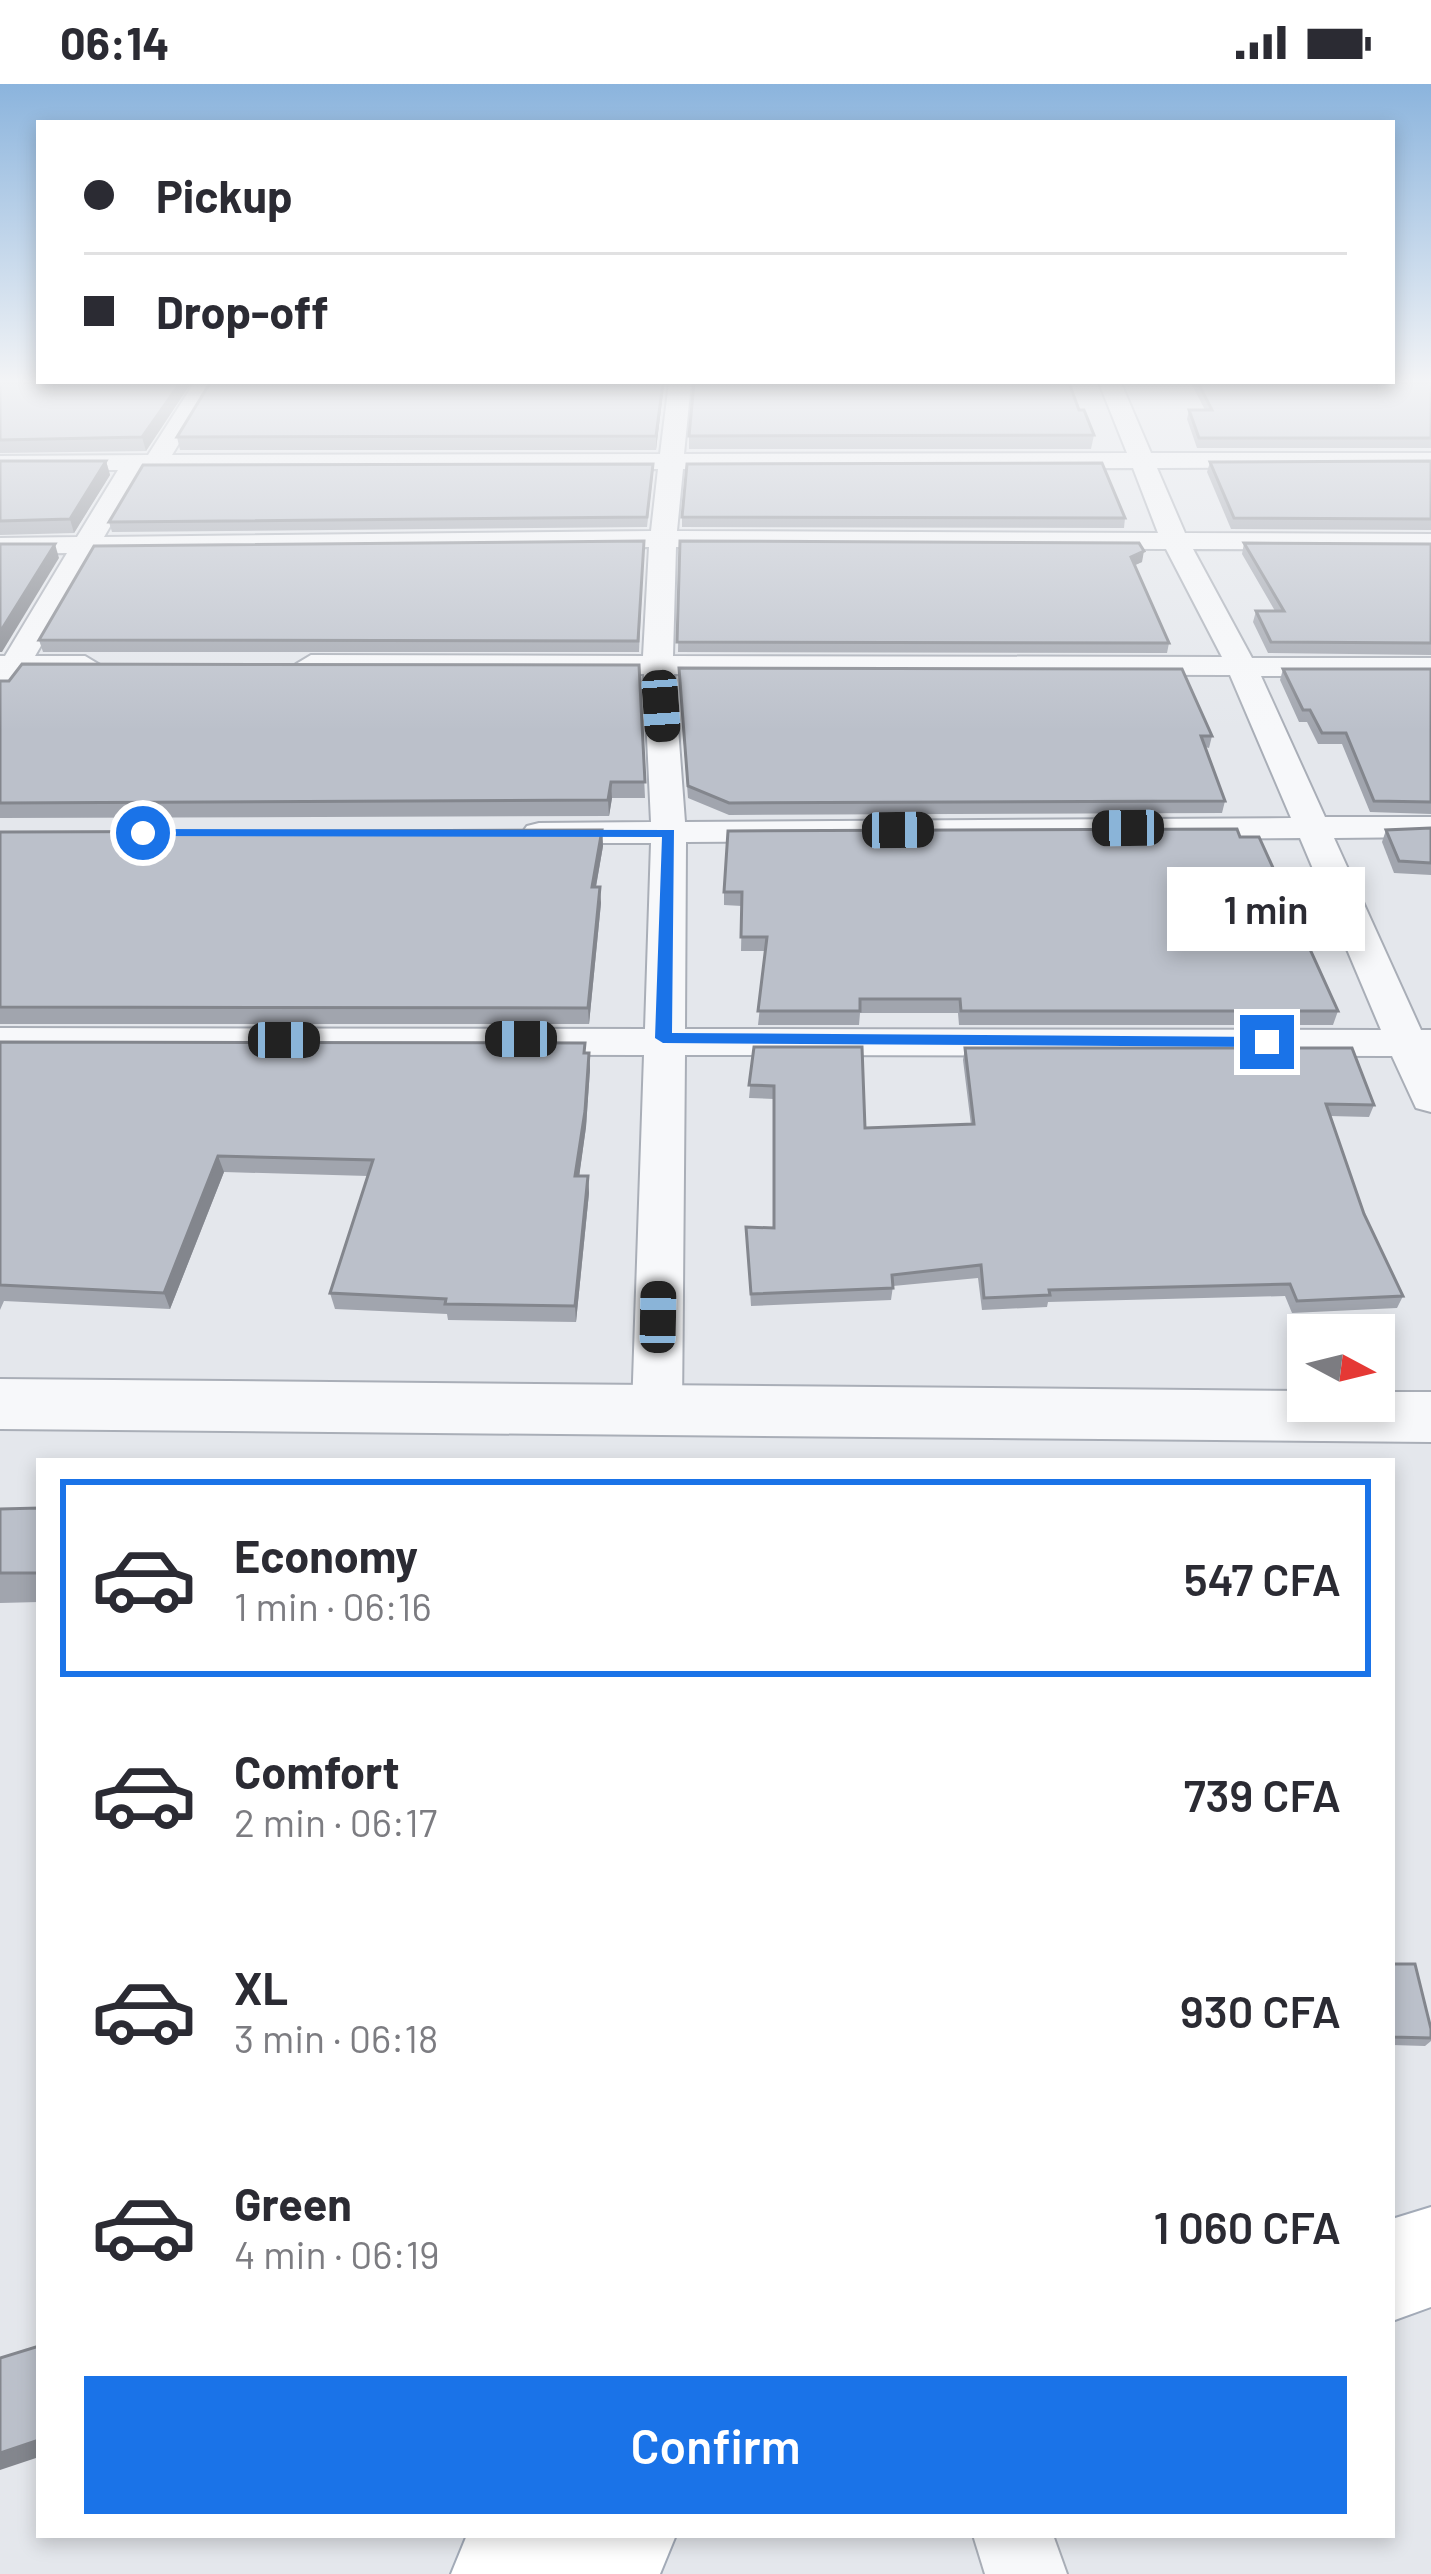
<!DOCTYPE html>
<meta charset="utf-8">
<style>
body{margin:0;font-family:Barlow,sans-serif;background:#f7f7f7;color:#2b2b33;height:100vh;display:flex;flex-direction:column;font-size:45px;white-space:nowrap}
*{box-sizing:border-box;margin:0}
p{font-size:39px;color:#7c7c81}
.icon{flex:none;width:66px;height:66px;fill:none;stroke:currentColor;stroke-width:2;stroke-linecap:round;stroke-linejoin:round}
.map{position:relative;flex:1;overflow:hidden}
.side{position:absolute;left:36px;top:1374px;width:1359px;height:1080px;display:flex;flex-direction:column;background:#fff;border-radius:0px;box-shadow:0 6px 18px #0003}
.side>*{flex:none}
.banner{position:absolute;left:36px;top:36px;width:1359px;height:264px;border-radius:0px;box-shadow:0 6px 18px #0003;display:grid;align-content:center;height:264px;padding:0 48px;background:#fff}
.needle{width:78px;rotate:97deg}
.controls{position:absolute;left:1287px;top:1230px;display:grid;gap:24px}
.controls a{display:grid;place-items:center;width:108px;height:108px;border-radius:0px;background:#fff;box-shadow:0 6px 18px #0003;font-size:60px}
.end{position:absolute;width:54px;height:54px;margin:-27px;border:15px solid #1a73e8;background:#fff;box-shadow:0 0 0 6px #fff}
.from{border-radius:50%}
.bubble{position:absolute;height:84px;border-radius:0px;background:#fff;box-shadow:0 6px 18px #0003;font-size:39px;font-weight:600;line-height:84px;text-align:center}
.car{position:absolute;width:36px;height:72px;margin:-36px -18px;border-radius:15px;box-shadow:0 0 9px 3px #0007;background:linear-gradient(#222 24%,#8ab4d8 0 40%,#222 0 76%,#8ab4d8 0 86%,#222 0)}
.banner b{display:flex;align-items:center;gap:42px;height:114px;font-size:45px}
.banner b+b{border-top:3px solid #e1e1e2}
.banner i{width:30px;height:30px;background:#2b2b33}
ul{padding:21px 0 0;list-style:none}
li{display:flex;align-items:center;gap:36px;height:198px;margin:0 24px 18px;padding:0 24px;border:6px solid transparent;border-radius:0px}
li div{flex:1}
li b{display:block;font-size:45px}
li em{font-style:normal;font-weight:600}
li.on{border-color:#1a73e8}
li>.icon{width:108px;height:108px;stroke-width:1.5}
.cta{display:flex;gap:24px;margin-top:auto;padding:24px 48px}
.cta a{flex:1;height:138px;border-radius:0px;background:#1a73e8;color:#fff;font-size:48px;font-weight:600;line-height:138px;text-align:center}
.status{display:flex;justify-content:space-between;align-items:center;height:84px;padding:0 60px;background:#fff;direction:ltr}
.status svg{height:33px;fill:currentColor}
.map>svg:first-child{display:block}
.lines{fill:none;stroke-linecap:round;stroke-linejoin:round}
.minor-casing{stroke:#a9aeb7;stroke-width:4}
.tertiary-casing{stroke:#a9aeb7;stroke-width:4}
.primary-casing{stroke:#a3abb8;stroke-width:4}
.minor{fill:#f7f8fa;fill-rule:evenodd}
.tertiary{fill:#f7f8fa;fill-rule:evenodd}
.primary{fill:#fff;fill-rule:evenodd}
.wall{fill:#a1a5ae}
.shaded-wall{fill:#83868d}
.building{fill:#bbc0ca;stroke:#83868d;stroke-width:3}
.route{fill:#1a73e8}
</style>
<div class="status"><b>06:14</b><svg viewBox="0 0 49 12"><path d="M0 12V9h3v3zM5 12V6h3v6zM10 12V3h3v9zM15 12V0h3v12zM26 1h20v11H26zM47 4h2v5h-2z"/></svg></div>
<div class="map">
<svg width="1431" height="2490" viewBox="0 0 1431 2490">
<rect width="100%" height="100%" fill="#e4e7ec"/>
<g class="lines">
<g class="minor-casing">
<g id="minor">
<path d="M194 299H216L172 371 660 370 669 299H691L684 370 1127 369 1099 299H1121L1151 369H1431V383L1157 384 1185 449 1431 450V466L1193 465 1252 574H1431V592H1261L1325 733H1431V753L1334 754 1421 946H1431V1028L1416 1024 1392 972 685 971 682 1326 675 1340 657 1346 639 1340 632 1326 644 971 0 970V944L645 945 651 759H539L527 756 522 749 527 742 539 739 651 738 644 590 311 589 296 580 311 571 643 572 649 463 95 469 35 572H85L100 581 85 590H25L14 607 0 609V572H5L67 469 0 470V454L77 453 118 386H0V372L148 371ZM1133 384 1158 449 677 447 683 385ZM658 385 651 447 104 453 143 386ZM676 463 1166 465 1222 573 673 572ZM674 590 1230 591 1291 734 685 738ZM1300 754 1381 946 685 945 686 758Z"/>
<path d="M973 2451H1053L1067 2490H985Z"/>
</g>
</g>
<g class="tertiary-casing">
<path id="tertiary" d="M0 1295 1308 1307V1317H1374V1308H1431V1358L0 1345Z"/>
</g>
<g class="primary-casing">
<g id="primary">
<path d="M1431 2123V2223L1392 2237V2135Z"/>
<path d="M467 2451H676L660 2490H451Z"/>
</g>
</g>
<use href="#minor" class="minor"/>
<use href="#tertiary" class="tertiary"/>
<use href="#primary" class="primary"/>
</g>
<g class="wall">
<path d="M0 299H191L146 367 0 369Z"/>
<path d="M664 299 656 366H180L177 353Z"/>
<path d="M1191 299H1431V364H1197L1187 335 1189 326H1205Z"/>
<path d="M1079 326 1094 351 1091 365H689V352Z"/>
<path d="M0 377H106L110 391 74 449 0 451Z"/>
<path d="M1431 377V446L1231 445 1207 388 1210 378Z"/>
<path d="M653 390 647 443 112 448 109 438Z"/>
<path d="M682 433 1125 434 1124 444 682 443Z"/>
<path d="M644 457 639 568H43L39 556Z"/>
<path d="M680 457 1142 478 1134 481 1169 559 1167 569 678 568Z"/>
<path d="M1244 459 1431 460V571L1268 569 1253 538 1256 527H1275L1242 470Z"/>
<path d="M639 581 645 714H612L609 732 0 734V597Z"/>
<path d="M1283 585H1431V730L1370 728 1342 660H1318L1307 638H1299L1280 596Z"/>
<path d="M679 596 1212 652 1209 664 1205 663 1225 717 1222 729 729 731 688 714Z"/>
<path d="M1431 744V791L1394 789 1382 758 1386 746Z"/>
<path d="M602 746 603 762 596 803 601 819 589 940H0V748Z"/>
<path d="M1240 753 1338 927 1333 941H959L958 929H860L859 941H758L766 867H741L742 822 724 821V808Z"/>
<path d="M0 958 585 959V969H589L590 985 586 1043 579 1092H588L589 1109 576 1238 448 1236 447 1230 335 1225 330 1209 368 1092 224 1088 170 1225 4 1217 0 1226Z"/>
<path d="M754 963 865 1044 971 1041 963 976 965 964 1374 1021 1369 1033 1330 1032 1364 1130 1403 1212 1397 1224 1292 1229 1285 1212 1048 1218 1047 1223 982 1226 978 1194 893 1202 891 1216 751 1222 746 1143 773 1144 774 1015 749 1014Z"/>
<path d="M39 1424V1518L0 1519V1425Z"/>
<path d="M1392 1880 1431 1945V1957L1425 1962 1392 1961Z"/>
</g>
<g class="shaded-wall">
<path d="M180 299H191L146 367 142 353Z"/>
<path d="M663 299H664L656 366V352Z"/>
<path d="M106 377 110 391 74 449 70 435Z"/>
<path d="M55 460 59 474 2 568H0V548Z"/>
<path d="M1144 467 1142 478 1129 484 1131 473Z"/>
<path d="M611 698 612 714 609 732 608 716Z"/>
<path d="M602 746 603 762 593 819 592 803Z"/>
<path d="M600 803 601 819 589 940 588 924Z"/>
<path d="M589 969 590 985 586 1043 577 1108 575 1092Z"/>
<path d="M218 1072 224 1088 170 1225 164 1209Z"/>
<path d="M588 1092 589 1109 576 1238 575 1222Z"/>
<path d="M39 2356V2373L0 2386V2369Z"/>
</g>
<g class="building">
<path d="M0 299H180L142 353 0 356Z"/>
<path d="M210 299H663L656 352 177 353Z"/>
<path d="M694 299H1069L1079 326H1084L1094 351 689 352Z"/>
<path d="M1198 299H1431V354H1199L1189 326H1212Z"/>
<path d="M0 377H106L70 435 0 437Z"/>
<path d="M1431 377V435L1234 434 1210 378Z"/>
<path d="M1102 379 1125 434 682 433 687 380Z"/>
<path d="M653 380 647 433 109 438 143 381Z"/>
<path d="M644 457 638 557 39 556 94 462Z"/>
<path d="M680 457 1139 459 1144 467 1131 473 1169 559 677 558Z"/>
<path d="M1244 459 1431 460V559L1271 558 1256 527H1284Z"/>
<path d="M0 460H55L0 548Z"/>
<path d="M22 580 639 581 645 698H611L608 716 0 719V597H9Z"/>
<path d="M679 584 1182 585 1212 652H1201L1225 717 729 719 688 702Z"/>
<path d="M1283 585H1431V718L1374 717 1346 649H1322L1310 626H1303Z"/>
<path d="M1431 744V779L1399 777 1386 746Z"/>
<path d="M1237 745 1240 753H1259L1338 927H961L960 915H860V927H758L767 853H741L742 808H724L728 747Z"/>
<path d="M602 746 592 803H600L588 924 0 923V748Z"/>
<path d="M0 958 585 959 584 969H589L585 1027 575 1092H588L575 1222 445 1220 446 1215 330 1209 373 1076 218 1072 164 1209 0 1201Z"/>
<path d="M754 963H862L865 1044 974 1040 965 964H1352L1374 1021 1326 1020 1364 1130 1403 1212 1297 1217 1290 1200 1049 1206 1050 1211 984 1214 981 1181 892 1191 893 1204 751 1210 746 1143 774 1144V1002L749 1001Z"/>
<path d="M39 1424V1489H0V1425Z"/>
<path d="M1392 1880H1415L1431 1945V1954L1392 1953Z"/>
<path d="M39 2262V2356L0 2369V2274Z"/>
</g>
<linearGradient id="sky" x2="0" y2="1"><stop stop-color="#8bb4dd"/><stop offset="0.46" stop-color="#f3f4f6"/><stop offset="1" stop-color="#f3f4f6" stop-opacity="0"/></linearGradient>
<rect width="1431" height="647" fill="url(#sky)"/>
<path class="route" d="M143 745 674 746 672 949 1267 953 1275 958 1267 963 663 959 655 954 662 753 138 752Z"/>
</svg>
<div class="controls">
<a><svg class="needle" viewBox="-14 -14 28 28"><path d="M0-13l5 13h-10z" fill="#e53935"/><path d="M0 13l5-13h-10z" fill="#7c7c81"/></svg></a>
</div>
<i class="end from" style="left:143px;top:749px"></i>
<i class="end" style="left:1267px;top:958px"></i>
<div class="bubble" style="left:1167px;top:783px;width:198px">1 min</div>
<i class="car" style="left:661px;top:622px;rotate:176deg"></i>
<i class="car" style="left:1128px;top:744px;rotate:269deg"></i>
<i class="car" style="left:898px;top:746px;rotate:89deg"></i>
<i class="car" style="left:521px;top:955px;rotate:270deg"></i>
<i class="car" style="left:284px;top:956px;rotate:90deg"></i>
<i class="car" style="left:658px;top:1233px;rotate:1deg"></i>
<div class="banner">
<b><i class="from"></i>Pickup</b>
<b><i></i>Drop-off</b>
</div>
<section class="side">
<ul>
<li class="on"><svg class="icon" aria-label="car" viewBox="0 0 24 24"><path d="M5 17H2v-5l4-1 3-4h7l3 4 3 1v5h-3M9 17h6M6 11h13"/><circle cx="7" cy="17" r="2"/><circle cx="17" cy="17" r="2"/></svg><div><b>Economy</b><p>1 min · 06:16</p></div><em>547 CFA</em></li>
<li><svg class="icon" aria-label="car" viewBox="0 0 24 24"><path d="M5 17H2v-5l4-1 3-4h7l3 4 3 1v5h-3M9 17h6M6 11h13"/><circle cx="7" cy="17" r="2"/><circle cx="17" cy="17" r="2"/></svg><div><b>Comfort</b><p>2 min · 06:17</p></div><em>739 CFA</em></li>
<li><svg class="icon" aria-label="car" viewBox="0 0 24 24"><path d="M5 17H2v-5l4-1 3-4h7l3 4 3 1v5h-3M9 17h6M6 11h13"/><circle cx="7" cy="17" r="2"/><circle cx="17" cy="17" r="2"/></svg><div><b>XL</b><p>3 min · 06:18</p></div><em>930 CFA</em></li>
<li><svg class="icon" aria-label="car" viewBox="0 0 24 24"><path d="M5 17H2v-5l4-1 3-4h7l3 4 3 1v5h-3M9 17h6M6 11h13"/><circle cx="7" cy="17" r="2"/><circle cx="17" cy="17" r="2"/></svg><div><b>Green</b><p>4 min · 06:19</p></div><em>1 060 CFA</em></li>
</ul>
<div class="cta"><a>Confirm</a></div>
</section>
</div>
